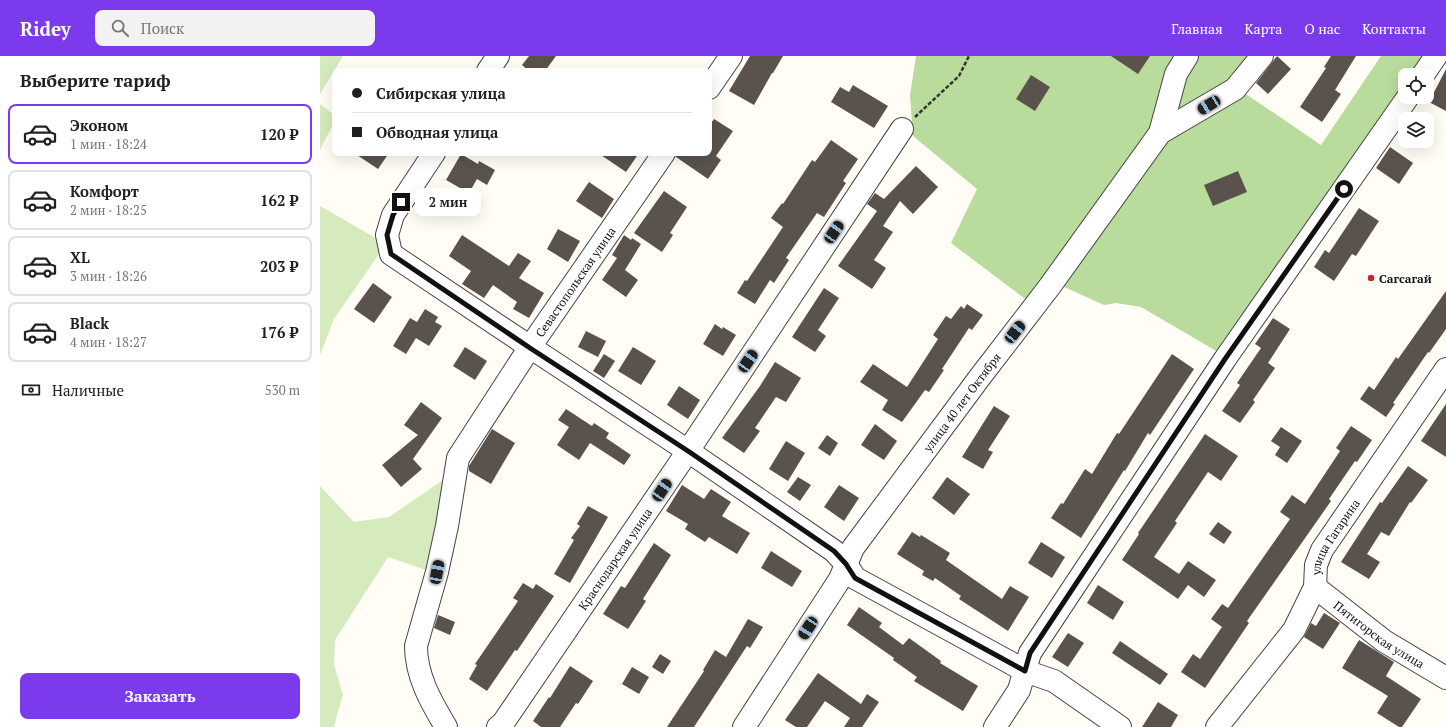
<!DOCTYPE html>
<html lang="ru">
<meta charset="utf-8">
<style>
body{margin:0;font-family:"PT Serif",serif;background:#f2f2f2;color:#202124;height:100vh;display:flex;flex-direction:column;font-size:15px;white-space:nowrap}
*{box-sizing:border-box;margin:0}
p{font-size:13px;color:#757577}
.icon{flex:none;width:22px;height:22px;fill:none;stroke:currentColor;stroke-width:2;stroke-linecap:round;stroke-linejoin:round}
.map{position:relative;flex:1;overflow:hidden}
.drawer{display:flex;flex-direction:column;background:#fff;width:320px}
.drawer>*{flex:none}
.banner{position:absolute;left:12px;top:12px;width:380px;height:88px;border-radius:8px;box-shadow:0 4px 16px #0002;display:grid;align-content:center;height:88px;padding:0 20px;background:#fff}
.tools{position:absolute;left:1078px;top:12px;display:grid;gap:8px}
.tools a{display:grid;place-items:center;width:36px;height:36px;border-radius:8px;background:#fff;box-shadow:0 4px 16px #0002;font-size:20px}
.end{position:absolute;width:18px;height:18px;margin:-9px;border:5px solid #111;background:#fff;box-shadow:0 0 0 2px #fff}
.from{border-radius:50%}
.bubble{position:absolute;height:28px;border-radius:8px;background:#fff;box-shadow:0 4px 16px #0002;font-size:13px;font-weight:600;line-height:28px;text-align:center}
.car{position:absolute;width:12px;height:24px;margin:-12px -6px;border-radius:5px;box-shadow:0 0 3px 1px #0007;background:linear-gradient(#222 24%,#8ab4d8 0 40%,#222 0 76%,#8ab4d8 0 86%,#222 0)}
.banner b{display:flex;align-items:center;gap:14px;height:38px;font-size:15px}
.banner b+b{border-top:1px solid #e0e0e0}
.banner i{width:10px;height:10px;background:#202124}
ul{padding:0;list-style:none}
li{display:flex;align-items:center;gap:12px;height:60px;margin:0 8px 6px;padding:0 12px;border:2px solid #e0e0e0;border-radius:8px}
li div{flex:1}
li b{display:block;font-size:15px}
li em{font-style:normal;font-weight:600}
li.current{border-color:#7c3aed}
li>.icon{width:36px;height:36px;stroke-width:1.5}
h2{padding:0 20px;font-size:18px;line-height:48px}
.pay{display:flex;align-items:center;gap:10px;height:44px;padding:0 20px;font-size:15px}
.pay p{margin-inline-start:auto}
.button{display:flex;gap:8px;margin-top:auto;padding:8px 20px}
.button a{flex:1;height:46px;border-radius:8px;background:#7c3aed;color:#fff;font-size:16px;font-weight:600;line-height:46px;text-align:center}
header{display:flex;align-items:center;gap:24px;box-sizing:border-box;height:56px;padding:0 20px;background:#7c3aed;color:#fff}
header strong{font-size:19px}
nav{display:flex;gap:22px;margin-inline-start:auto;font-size:14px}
.search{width:280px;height:36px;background:#f2f2f2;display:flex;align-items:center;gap:10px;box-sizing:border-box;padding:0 14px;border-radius:8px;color:#757577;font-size:15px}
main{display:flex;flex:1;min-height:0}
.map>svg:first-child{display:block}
.green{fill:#d5ebbd}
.forest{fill:#b9dc9c}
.building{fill:#5a524d}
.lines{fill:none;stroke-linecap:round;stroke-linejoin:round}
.minor-casing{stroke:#444;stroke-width:24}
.path{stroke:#333;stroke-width:2.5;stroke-dasharray:4 2;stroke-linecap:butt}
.minor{stroke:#fff;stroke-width:22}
.route{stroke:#111;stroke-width:5}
.poi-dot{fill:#c4262e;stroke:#fff;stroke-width:1.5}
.labels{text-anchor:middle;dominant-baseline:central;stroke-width:4;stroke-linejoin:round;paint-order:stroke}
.poi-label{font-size:12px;font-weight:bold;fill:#111;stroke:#fff;text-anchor:start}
.street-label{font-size:12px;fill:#111;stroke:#fff}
</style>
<header>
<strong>Ridey</strong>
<div class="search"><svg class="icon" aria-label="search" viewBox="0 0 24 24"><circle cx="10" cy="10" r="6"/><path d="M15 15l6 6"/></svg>Поиск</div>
<nav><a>Главная</a><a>Карта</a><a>О нас</a><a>Контакты</a></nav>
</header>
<main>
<section class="drawer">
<h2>Выберите тариф</h2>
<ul>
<li class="current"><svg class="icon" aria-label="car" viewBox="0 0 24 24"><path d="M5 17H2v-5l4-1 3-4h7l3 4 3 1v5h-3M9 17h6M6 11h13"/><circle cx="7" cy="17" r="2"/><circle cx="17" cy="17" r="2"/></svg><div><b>Эконом</b><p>1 мин · 18:24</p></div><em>120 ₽</em></li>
<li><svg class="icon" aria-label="car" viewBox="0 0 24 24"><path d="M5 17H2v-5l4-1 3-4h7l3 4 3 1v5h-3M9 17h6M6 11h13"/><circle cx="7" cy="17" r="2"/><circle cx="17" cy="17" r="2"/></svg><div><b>Комфорт</b><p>2 мин · 18:25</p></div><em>162 ₽</em></li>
<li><svg class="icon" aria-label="car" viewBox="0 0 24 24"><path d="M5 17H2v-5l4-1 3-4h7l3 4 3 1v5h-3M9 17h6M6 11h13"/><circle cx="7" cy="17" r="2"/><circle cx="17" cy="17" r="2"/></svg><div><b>XL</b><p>3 мин · 18:26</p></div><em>203 ₽</em></li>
<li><svg class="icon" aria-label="car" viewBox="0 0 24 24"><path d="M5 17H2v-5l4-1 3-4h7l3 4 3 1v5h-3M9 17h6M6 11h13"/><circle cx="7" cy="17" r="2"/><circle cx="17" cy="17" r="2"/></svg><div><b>Black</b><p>4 мин · 18:27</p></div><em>176 ₽</em></li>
</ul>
<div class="pay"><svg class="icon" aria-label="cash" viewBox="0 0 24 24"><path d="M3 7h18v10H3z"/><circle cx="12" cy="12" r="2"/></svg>Наличные<p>530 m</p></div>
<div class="button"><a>Заказать</a></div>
</section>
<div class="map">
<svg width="1126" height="671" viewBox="0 0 1126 671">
<rect width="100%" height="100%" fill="#fffdf5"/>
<g class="green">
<path d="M0 0H23L0 38Z"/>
<path d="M0 48 15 60V64L0 94Z"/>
<path d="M0 150 54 181 59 187V198L14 263 0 299Z"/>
<path d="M123 424 118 473 109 515 68 501 15 584 14 609 23 639 18 655 14 671H0V430L34 466 69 461Z"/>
</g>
<path class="forest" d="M596 0H934L920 34 1001 89 1061 0H1108L1095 19H1085V33L898 296 821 251 796 247 784 249 742 230 708 245 631 187 657 133 593 80 590 39Z"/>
<g class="building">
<path d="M209 0H236L225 15H209L202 9Z"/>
<path d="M430 0H463L453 17H452L434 49 409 35Z"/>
<path d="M791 0H830L818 18Z"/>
<path d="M957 0 971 13 948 38 936 27Z"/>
<path d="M1011 0H1036L1015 34 1021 38 1002 66 980 51 1006 12 1004 11Z"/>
<path d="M1126 13V55L1109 46Z"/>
<path d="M711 19 730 31 715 55 696 43Z"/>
<path d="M533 29 568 50 554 72 511 46 520 31 529 36Z"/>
<path d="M394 63 413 75 396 100 401 104 388 123 356 101V97H389V70Z"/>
<path d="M511 84 538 103 523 125 526 127 504 161 497 157 466 202 469 204 454 227 450 224 435 248 417 237 425 224 427 225 463 171 451 162 462 147 463 148 492 104 495 106Z"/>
<path d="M1070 91 1093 107 1079 128 1056 112Z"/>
<path d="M34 97H69L58 113Z"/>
<path d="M278 97H319L306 116Z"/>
<path d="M141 98 158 108 159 105 175 114 167 129 157 123 149 137 126 124Z"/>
<path d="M596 110 618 131 593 158 580 145 563 170 573 176 554 204 566 212 552 233 518 210 557 155 547 148 555 137 564 143Z"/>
<path d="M918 115 927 136 893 150 884 129Z"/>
<path d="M269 126 294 143 282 162 256 145Z"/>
<path d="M344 135 367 151 350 177 353 179 342 196 314 177Z"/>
<path d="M1039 152 1059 165 1036 200 1032 198 1014 225 994 211 1005 194 1009 197Z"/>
<path d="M238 173 260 185 248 206 227 193Z"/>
<path d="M142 179 189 210 198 197 211 205 199 222 224 237 209 262 193 253 197 246 173 229 164 242 142 228 151 215 129 200Z"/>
<path d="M304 179 311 184 312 182 321 188 305 214 318 224 306 241 282 224 297 202 292 199Z"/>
<path d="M53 227 72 241 54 267 34 253Z"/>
<path d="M504 232 519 242 498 274 506 280 495 296 472 281Z"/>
<path d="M1126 235V273L1109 297 1108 296 1073 347 1075 348 1066 361 1040 343 1049 330 1054 334 1076 301 1078 303Z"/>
<path d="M647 248 663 259 652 274 649 272 622 313 624 314 609 336 605 334 582 366 562 354 568 344 540 326 553 308 587 331 618 283 613 279 626 260 631 263 641 250 644 253Z"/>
<path d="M105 253 118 261 115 266 122 270 109 290 96 282 86 298 73 290 90 262 97 266Z"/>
<path d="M953 262 970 273 948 307 955 312 933 344 935 346 920 367 902 355 920 329 917 327 941 292 935 288Z"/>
<path d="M395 268 402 273 403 271 416 279 403 300 383 288Z"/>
<path d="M266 275 286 285 278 301 258 291Z"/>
<path d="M145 291 167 305 155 324 133 310Z"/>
<path d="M313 291 336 305 321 329 298 315Z"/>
<path d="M284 298 295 305 284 322 273 315Z"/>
<path d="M852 298 874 313 830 379 828 377 805 415 804 414 761 482 731 462 741 447 743 448 765 413 772 418 797 377 799 378Z"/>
<path d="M455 306 481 322 466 346 456 341 435 372 440 375 424 397 402 382 440 330Z"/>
<path d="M359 330 380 344 368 363 347 349Z"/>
<path d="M101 346 122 362 93 403 102 413 81 431 62 409 98 379 84 369Z"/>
<path d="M1126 348V401L1101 385Z"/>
<path d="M674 350 690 360 668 394 673 396 663 413 642 401Z"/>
<path d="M246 353 272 370 274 367 289 377 286 382 311 399 304 409 270 387 259 404 237 389 249 371 238 364Z"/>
<path d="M555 368 577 385 564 404 541 389Z"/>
<path d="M1031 370 1052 384 1037 406 1035 405 1009 443 1011 445 927 565 929 567 885 632 861 616 873 598 880 603 902 571 891 563 902 548 908 552 970 463 960 456 972 439 985 448 1020 395 1016 392Z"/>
<path d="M961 371 982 385 967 407 955 399 960 391 951 385Z"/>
<path d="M172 373 195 387 171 428 149 415V410Z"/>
<path d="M885 378 918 400 901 425 888 416 855 465 857 467 834 501 859 518 868 505 896 524 884 541 868 529 858 543 802 504 819 478 818 477Z"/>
<path d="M507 379 518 387 510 400 498 392Z"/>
<path d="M466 385 485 397 468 425 449 413Z"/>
<path d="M1088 410 1108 424 1091 447 1090 446 1069 480 1061 476 1047 498 1060 506 1049 523 1021 506 1060 446 1062 447Z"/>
<path d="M478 421 491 429 480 445 467 436Z"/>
<path d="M627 421 650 438 634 459 612 442Z"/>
<path d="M362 429 384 443 391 433 411 446 402 460 430 477 417 498 389 481 385 486 365 473 368 468 346 455Z"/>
<path d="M519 429 539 442 524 465 504 451Z"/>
<path d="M268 450 288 461 250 527 234 518 254 484 251 482 260 470 257 468Z"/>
<path d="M898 466 912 476 904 488 889 478Z"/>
<path d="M592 476 600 481 601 479 630 497 626 504 682 543 690 530 709 541 688 575 639 543 641 540 615 522 613 525 602 519 604 515 577 498Z"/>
<path d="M721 486 745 501 732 522 708 507Z"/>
<path d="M334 487 351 499 323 543 326 545 308 573 283 558 301 530 305 532Z"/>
<path d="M451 495 482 515 472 531 441 512Z"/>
<path d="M203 527 213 533 216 528 234 540 197 595 195 594 167 635 149 623 157 609 155 608 198 545 193 542Z"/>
<path d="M778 529 804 546 793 564 767 547Z"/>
<path d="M539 551 562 567 559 571 583 589 589 582 621 605 620 607 658 630 643 655 594 625 597 621 573 604 574 602 527 569Z"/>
<path d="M1004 557 1020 567 1003 593 984 581 991 567 996 570Z"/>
<path d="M118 559 135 566 130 579 114 572Z"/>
<path d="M428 563 443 571 430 592 427 590 374 671H347L384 615 383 614 395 594 406 601Z"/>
<path d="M748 577 764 587 748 611 732 601Z"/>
<path d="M1039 584 1074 606 1066 620 1101 643 1082 671H1079L1057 657 1068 640 1022 612Z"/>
<path d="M800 585 848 618 840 629 792 597Z"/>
<path d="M340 598 351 605 343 618 332 611Z"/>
<path d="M250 610 273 625 258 648 256 647 240 671H221L213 665 229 641 230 642Z"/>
<path d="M312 611 329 621 319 638 302 628Z"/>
<path d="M498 617 541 648 547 638 559 646 542 671H524L530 662 505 645 487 671H476L465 664Z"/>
<path d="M838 646 858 659 851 671H822Z"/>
</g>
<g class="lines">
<g class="minor-casing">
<g id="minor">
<path d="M168 15 178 0"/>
<path d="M1103 19 1116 0"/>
<path d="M389 32 411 0"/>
<path d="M840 77 856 18 867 0"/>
<path d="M114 97 73 159 67 179 71 198 210 291 368 395 514 495 526 508 535 522 689 606 705 615 734 625 800 671"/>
<path id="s1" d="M995 531 1064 585 1126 622"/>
<path id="s2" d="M126 671C111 646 96 620 96 590L117 516 127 470 138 402 210 291 344 97"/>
<path id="s3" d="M178 671 183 667 368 395 582 73"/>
<path id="s4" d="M424 671 520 523 533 492 660 321 730 230 840 77 915 33 942 0"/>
<path d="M675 671 699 634 710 597 905 303 1088 41"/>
<path id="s5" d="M897 671 974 574 995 531 996 509 1002 494 1126 313"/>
</g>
</g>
<path class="path" d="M595 61 639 20 649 0"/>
<use href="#minor" class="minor"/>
</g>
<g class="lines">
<path class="route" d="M81 146 73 159 67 179 71 198 210 292 368 395 514 495 526 508 535 522 705 615 710 597 905 303 1024 133"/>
</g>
<circle class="poi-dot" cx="1051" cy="222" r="4"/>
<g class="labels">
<g class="poi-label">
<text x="1059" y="222">Сагсагай</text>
</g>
<g class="street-label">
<text stroke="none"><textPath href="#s2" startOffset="492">Севастопольская улица</textPath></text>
<text stroke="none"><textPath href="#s4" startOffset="392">улица 40 лет Октября</textPath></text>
<text stroke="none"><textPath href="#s5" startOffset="227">улица Гагарина</textPath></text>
<text stroke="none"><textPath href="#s3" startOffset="205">Краснодарская улица</textPath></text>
<text stroke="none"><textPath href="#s1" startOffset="80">Пятигорская улица</textPath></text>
</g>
</g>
</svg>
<div class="tools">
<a><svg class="icon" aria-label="locate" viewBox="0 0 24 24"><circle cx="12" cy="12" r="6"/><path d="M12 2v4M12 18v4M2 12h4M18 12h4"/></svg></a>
<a><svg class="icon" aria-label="layers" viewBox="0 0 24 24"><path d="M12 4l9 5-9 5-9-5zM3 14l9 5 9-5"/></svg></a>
</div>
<i class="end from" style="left:1024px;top:133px"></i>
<i class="end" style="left:81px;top:146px"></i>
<div class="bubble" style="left:95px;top:132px;width:66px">2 мин</div>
<i class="car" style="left:889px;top:49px;rotate:239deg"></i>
<i class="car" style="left:514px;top:176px;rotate:34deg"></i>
<i class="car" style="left:695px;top:276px;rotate:38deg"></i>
<i class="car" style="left:428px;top:305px;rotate:34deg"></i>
<i class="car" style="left:342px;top:434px;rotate:34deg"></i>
<i class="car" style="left:117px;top:516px;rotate:11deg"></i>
<i class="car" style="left:488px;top:572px;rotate:213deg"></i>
<div class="banner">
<b><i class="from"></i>Сибирская улица</b>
<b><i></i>Обводная улица</b>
</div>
</div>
</main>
